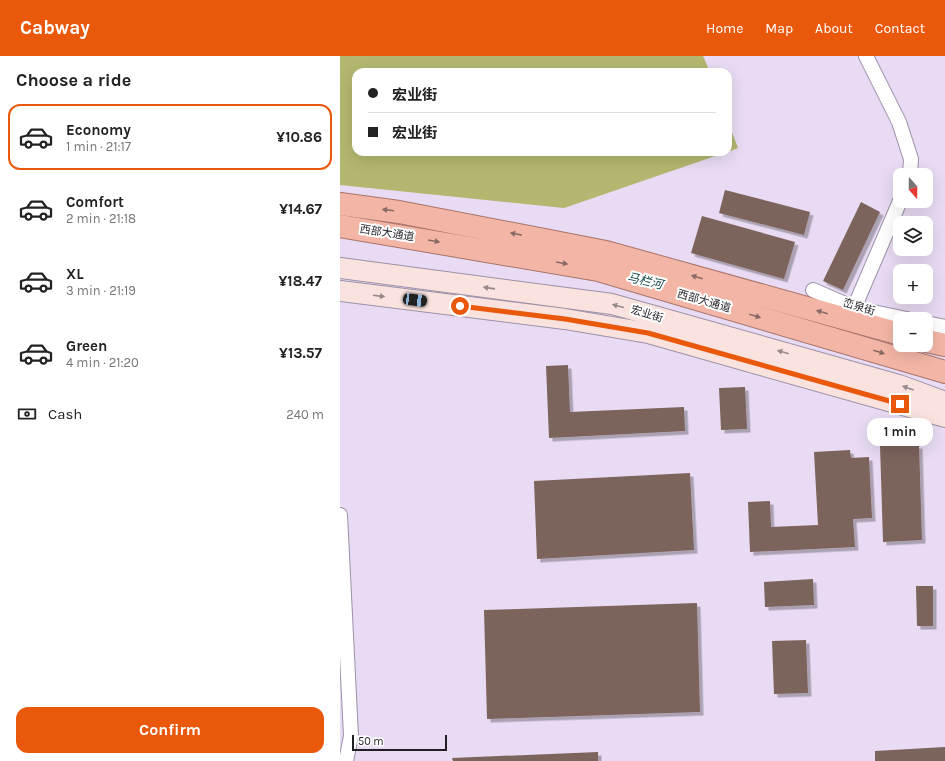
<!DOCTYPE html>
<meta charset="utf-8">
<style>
body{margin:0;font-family:Karla,"Noto Sans SC",sans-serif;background:#f2f2f2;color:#222;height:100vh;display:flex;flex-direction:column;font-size:15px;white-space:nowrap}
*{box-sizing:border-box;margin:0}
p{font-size:13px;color:#767676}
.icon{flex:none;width:22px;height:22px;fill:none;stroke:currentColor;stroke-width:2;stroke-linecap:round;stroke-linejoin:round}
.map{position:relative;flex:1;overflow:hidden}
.drawer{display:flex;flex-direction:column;background:#fff;width:340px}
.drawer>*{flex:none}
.top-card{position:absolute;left:12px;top:12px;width:380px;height:88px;border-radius:12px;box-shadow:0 4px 16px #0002;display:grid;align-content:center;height:88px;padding:0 16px;background:#fff}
.needle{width:26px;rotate:160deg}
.buttons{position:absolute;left:553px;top:112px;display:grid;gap:8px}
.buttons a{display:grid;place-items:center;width:40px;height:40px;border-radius:8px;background:#fff;box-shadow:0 4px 16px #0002;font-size:20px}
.scale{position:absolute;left:12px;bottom:10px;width:95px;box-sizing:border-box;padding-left:4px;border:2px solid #211d25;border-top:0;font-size:11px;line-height:14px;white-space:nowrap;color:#211d25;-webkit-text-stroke:3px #fff;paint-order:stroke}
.end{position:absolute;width:18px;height:18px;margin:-9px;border:5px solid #ea580c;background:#fff;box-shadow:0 0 0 2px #fff}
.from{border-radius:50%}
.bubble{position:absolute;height:28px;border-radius:12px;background:#fff;box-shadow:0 4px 16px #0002;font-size:13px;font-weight:700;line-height:28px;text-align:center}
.car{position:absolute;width:12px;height:24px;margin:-12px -6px;border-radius:5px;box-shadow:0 0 3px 1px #0007;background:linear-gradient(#222 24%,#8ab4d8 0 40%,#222 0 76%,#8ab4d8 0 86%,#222 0)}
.top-card b{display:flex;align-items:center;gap:14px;height:38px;font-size:15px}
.top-card b+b{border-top:1px solid #e0e0e0}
.top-card i{width:10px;height:10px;background:#222}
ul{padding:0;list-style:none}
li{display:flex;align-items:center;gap:12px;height:66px;margin:0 8px 6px;padding:0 8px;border:2px solid transparent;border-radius:12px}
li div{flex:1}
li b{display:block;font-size:15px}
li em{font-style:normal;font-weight:700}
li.on{border-color:#ea580c}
li>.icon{width:36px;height:36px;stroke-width:1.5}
h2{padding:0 16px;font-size:18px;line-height:48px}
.pay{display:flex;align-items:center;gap:10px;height:44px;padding:0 16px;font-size:15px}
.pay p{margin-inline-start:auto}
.primary-button{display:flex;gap:8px;margin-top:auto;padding:8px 16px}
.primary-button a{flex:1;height:46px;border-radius:12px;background:#ea580c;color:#fff;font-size:16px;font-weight:700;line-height:46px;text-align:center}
header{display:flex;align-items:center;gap:24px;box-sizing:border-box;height:56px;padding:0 20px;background:#ea580c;color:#fff}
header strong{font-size:19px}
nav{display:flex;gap:22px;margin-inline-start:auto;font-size:14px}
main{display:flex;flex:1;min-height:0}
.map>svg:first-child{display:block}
.green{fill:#b3b76f}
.building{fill:#7c635c;filter:url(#shadow)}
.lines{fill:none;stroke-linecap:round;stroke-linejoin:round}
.minor-casing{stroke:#9c91a7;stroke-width:16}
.secondary-casing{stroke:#9c91a7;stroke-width:22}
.trunk-casing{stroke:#a8746b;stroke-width:24}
.minor{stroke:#fff;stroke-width:14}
.secondary{stroke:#fae3de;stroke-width:20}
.trunk{stroke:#f3b6a6;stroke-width:22}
.oneway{fill:#8a6a66}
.oneway2{fill:#988a8b}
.route{stroke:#ea580c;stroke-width:5}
.labels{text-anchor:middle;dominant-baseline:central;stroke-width:4;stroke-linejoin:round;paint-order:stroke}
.street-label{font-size:11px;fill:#211d25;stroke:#fff}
.water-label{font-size:12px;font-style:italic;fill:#124546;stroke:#fff}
</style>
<header>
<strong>Cabway</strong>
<nav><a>Home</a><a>Map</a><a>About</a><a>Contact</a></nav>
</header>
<main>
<section class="drawer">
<h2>Choose a ride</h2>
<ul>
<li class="on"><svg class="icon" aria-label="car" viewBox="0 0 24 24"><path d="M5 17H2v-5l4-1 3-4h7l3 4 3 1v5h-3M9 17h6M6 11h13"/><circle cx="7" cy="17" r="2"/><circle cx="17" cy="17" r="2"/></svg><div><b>Economy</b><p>1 min · 21:17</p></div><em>¥10.86</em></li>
<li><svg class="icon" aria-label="car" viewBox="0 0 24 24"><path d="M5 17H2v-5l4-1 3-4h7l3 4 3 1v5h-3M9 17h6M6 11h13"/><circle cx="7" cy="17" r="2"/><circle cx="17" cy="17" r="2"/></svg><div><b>Comfort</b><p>2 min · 21:18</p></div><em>¥14.67</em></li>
<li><svg class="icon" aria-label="car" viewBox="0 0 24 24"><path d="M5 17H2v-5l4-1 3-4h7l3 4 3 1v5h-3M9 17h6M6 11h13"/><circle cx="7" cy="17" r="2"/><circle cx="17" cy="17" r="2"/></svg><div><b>XL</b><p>3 min · 21:19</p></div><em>¥18.47</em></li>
<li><svg class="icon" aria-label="car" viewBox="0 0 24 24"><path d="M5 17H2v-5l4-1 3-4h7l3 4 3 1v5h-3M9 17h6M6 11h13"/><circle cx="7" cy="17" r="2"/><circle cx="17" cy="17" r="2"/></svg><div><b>Green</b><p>4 min · 21:20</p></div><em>¥13.57</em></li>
</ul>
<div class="pay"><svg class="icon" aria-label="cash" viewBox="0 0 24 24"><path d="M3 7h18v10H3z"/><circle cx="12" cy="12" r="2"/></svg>Cash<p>240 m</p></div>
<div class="primary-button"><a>Confirm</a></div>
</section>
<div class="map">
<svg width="605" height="705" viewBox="0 0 605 705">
<defs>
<filter id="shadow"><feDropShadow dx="3.5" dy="3.5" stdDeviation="0" flood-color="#0004"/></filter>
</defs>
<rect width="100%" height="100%" fill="#e8dbf3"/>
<g class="green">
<path d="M0 0H363L370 16H16V96H387L224 152 0 129Z"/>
<path d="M388 66 398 92 388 96Z"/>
</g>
<g class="building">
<path d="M385 134 470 156 464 179 379 157Z"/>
<path d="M521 146 540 156 503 234 483 225Z"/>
<path d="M362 160 455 186 444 223 351 197Z"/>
<path d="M228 309 230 356 344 351 345 375 209 382 206 310Z"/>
<path d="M405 331 407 373 381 374 379 332Z"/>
<path d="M579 389 582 484 543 486 540 390Z"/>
<path d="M510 394 511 402 529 401 532 462 513 463 515 491 410 496 408 446 430 445 431 471 478 469 474 396Z"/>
<path d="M350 417 354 494 197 503 194 425Z"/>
<path d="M473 523 474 549 425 551 424 526Z"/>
<path d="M576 530H593V570H577Z"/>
<path d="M357 547 360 656 147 663 144 554Z"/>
<path d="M466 584 468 637 434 638 432 585Z"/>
<path d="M605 691V705H535V695Z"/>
<path d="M258 696V705H113L112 702Z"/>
</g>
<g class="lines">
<g class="minor-casing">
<g id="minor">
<path d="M526 0 559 66 571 103 570 119"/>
<path d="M473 234 514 252 567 263"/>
<path d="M514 252 560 145"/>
<path d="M586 267 605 271"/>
<path d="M0 459 11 680 6 705"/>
</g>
</g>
<g class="secondary-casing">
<g id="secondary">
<path d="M0 212 272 248 559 329 605 346"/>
<path d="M0 235 225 263 308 277 605 361"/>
</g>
</g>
<g class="trunk-casing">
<g id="trunk">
<path d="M0 148 59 156 266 196 560 278"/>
<path d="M0 170 258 214 605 316"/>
<path d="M586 285 605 289"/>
</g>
</g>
<use href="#minor" class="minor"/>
<use href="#secondary" class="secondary"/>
<use href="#trunk" class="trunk"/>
</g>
<defs><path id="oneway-solid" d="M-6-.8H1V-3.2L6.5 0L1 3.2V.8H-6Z"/></defs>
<g class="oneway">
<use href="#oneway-solid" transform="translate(48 154) rotate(-173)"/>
<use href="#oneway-solid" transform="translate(176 178) rotate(-169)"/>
<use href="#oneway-solid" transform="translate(94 185) rotate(10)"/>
<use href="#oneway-solid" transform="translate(222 207) rotate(10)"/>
<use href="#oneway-solid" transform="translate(357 221) rotate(-164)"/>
<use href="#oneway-solid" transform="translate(482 256) rotate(-164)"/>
<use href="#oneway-solid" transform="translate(415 260) rotate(16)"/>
<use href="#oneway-solid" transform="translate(539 296) rotate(17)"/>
</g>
<g class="oneway2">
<use href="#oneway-solid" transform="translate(149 232) rotate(-172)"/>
<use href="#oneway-solid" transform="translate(39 240) rotate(7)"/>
<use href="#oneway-solid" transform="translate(278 250) rotate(-165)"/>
<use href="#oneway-solid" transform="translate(443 296) rotate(-164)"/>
<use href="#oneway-solid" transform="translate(568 332) rotate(-160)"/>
</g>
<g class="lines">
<path class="route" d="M120 250 225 263 308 277 560 348"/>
</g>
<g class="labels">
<g class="street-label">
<text transform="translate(47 177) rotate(9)">西部大通道</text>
<text transform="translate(364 245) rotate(16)">西部大通道</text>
<text transform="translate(519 251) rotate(16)">峦泉街</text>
<text transform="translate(307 258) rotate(16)">宏业街</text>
</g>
<g class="water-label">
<text transform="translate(305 225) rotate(13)">马栏河</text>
</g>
</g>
</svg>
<div class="buttons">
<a><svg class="needle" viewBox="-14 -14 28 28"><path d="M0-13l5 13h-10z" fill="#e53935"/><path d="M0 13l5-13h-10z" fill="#767676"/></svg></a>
<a><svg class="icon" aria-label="layers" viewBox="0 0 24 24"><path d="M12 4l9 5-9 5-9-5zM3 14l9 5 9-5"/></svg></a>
<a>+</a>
<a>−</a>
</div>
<div class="scale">50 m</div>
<i class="end from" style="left:120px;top:250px"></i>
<i class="end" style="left:560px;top:348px"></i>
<div class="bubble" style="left:527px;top:362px;width:66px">1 min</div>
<i class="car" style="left:75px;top:244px;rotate:97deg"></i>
<div class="top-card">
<b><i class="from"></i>宏业街</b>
<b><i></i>宏业街</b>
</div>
</div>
</main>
